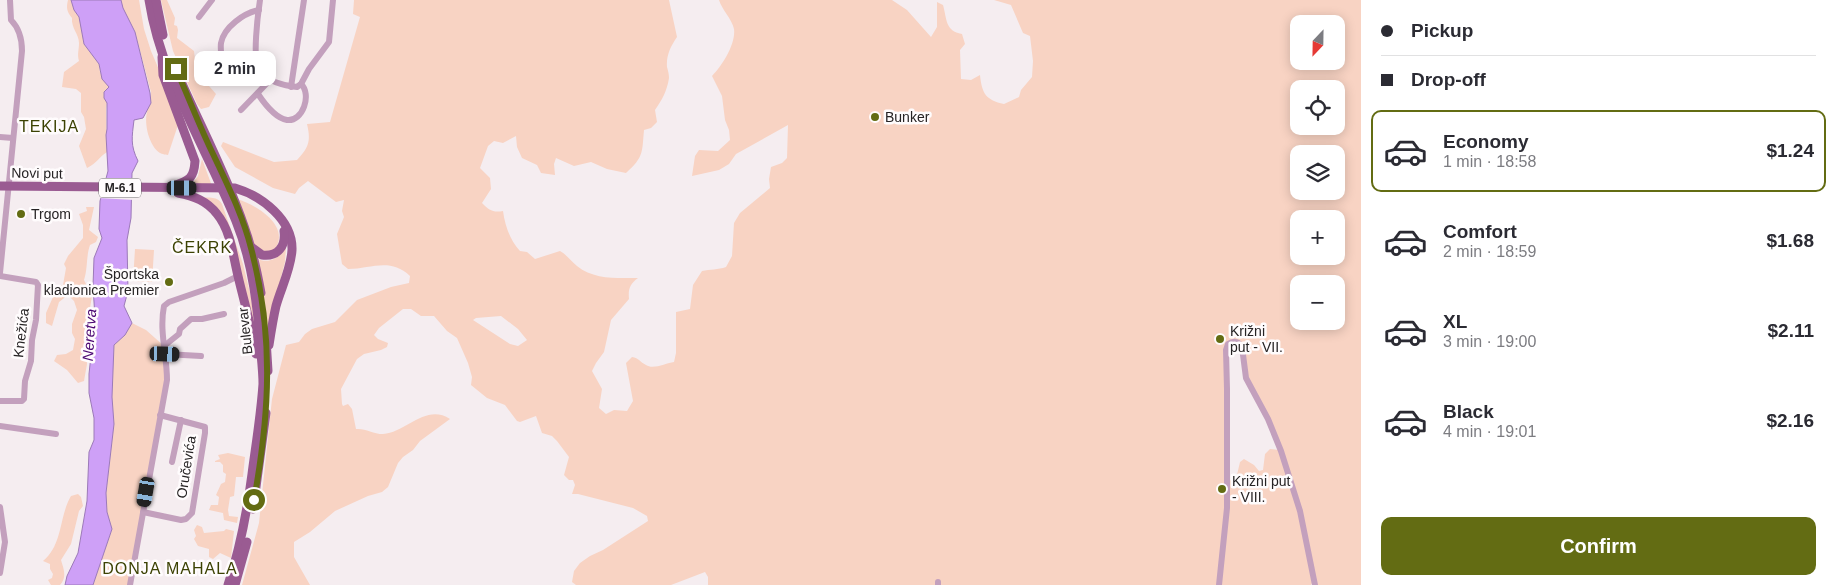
<!DOCTYPE html>
<meta charset="utf-8">
<style>
body{margin:0;font-family:Helvetica,sans-serif;background:#f7f7f7;color:#2b2b33;height:100vh;display:flex;flex-direction:column;font-size:19px;white-space:nowrap}
*{box-sizing:border-box;margin:0}
p{font-size:16px;color:#7c7c81}
.icon{flex:none;width:28px;height:28px;fill:none;stroke:currentColor;stroke-width:2;stroke-linecap:round;stroke-linejoin:round}
.map{position:relative;flex:1;overflow:hidden}
.sheet{display:flex;flex-direction:column;background:#fff;width:475px}
.sheet>*{flex:none}
.hud{display:grid;align-content:center;height:110px;padding:0 20px;background:#fff}
.needle{width:32px;rotate:202deg}
.buttons{position:absolute;left:1290px;top:15px;display:grid;gap:10px}
.buttons a{display:grid;place-items:center;width:55px;height:55px;border-radius:10px;background:#fff;box-shadow:0 2px 12px #0003;font-size:25px}
.end{position:absolute;width:22px;height:22px;margin:-11px;border:6px solid #636c13;background:#fff;box-shadow:0 0 0 2px #fff}
.from{border-radius:50%}
.bubble{position:absolute;height:35px;border-radius:10px;background:#fff;box-shadow:0 2px 12px #0003;font-size:16px;font-weight:600;line-height:35px;text-align:center}
.car{position:absolute;width:15px;height:30px;margin:-15px -8px;border-radius:6px;box-shadow:0 0 4px 1px #0007;background:linear-gradient(#222 24%,#8ab4d8 0 40%,#222 0 76%,#8ab4d8 0 86%,#222 0)}
.hud b{display:flex;align-items:center;gap:18px;height:48px;font-size:19px}
.hud b+b{border-top:1px solid #e1e1e2}
.hud i{width:12px;height:12px;background:#2b2b33}
ul{padding:0;list-style:none}
li{display:flex;align-items:center;gap:15px;height:82px;margin:0 10px 8px;padding:0 10px;border:2px solid transparent;border-radius:10px}
li div{flex:1}
li b{display:block;font-size:19px}
li em{font-style:normal;font-weight:600}
li.active{border-color:#636c13}
li>.icon{width:45px;height:45px;stroke-width:1.5}
.primary-button{display:flex;gap:10px;margin-top:auto;padding:10px 20px}
.primary-button a{flex:1;height:58px;border-radius:10px;background:#636c13;color:#fff;font-size:20px;font-weight:600;line-height:58px;text-align:center}
main{display:flex;flex:1;min-height:0}
.map>svg:first-child{display:block}
.green{fill:#f8d3c3;fill-rule:evenodd}
.water{fill:#cea0f7;stroke:#9c7ab8}
.pier{fill:#f5edf0}
.lines{fill:none;stroke-linecap:round;stroke-linejoin:round}
.minor{stroke:#c3a0bd;stroke-width:6}
.major{stroke:#9a5b92;stroke-width:9}
.route{stroke:#636c13;stroke-width:6}
.poi-dot{fill:#636c13;stroke:#fffcfd;stroke-width:2}
.labels{text-anchor:middle;dominant-baseline:central;stroke-width:5;stroke-linejoin:round;paint-order:stroke}
.shield{fill:#fffcfd;stroke:#676465;stroke-width:1}
.shield-label{font-size:12px;font-weight:bold;fill:#262324}
.poi-label{font-size:14px;fill:#262324;stroke:#fffcfd;text-anchor:start}
.street-label{font-size:14px;fill:#262324;stroke:#fffcfd}
.water-label{font-size:15px;font-style:italic;fill:#4c0973;stroke:#fffcfd}
.quarter-label{font-size:16px;letter-spacing:1px;fill:#3c4203;stroke:#fffcfd}
</style>
<main>
<div class="map">
<svg width="1361" height="585" viewBox="0 0 1361 585">
<rect width="100%" height="100%" fill="#f5edf0"/>
<g class="green">
<path d="M68 0H71L74 10 80 17 84 44 99 64 100 72 109 88 106 109 107 152C99 157 96 164 87 168L79 146 86 129 84 117 81 112V93L76 89 62 87 64 72 79 61C77 54 79 50 79 43 79 34 71 28 72 18 67 12 66 8 68 0Z"/>
<path d="M121 0H139L144 29 151 51 180 119 168 155C168 155 161 154 160 153 149 146 144 124 147 112 148 104 151 102 151 92L135 32 122 8Z"/>
<path d="M161 0H167L175 18 174 25 177 26 178 30 177 38 194 51C195 60 196 72 206 76L209 86 216 94 209 107 201 109 197 104 173 51Z"/>
<path d="M354 0H669L677 37C671 46 666 55 667 67 668 71 669 74 669 78 667 91 662 100 655 110L657 122 651 128 644 130C642 152 644 157 626 173L607 169 591 162 574 166 556 158 554 164 555 175 541 173 537 165 522 158 517 147 516 136 503 143 494 141 488 146 480 168 490 178 491 189 482 203C489 210 493 213 503 211 505 226 510 240 520 251L527 252 535 259 560 251C567 255 571 261 577 266 594 280 618 278 638 278 630 284 628 289 629 299L611 320 604 352 596 363 592 371 602 389 599 408 606 414 614 410 627 411 633 401 626 363 632 357C639 358 640 362 646 365 653 370 666 363 674 362L676 353V312L690 309 693 285 702 271C710 269 718 270 726 267L732 256 734 223 740 213 770 188 769 179 771 167 782 163 787 158 788 125 736 154 729 164 719 170 692 176 695 156 699 150 718 151 730 140 729 130 725 120 722 96 712 76C722 66 736 44 734 29 732 19 722 10 719 0H892L907 10 931 37 937 27V2L943 5C947 19 945 31 962 34L965 44 960 50 961 79 971 80 980 75C982 94 986 100 1004 104L1019 97 1021 90 1032 77 1033 61 1030 36 1023 33 1011 5 994 0H1361V585H1315L1313 581 1311 585H708V577L705 572 671 585H576L572 582 574 571 580 563 590 556 603 550 648 521 647 516 633 508 578 494H572L575 485 573 480H569L564 475 569 457 557 441 552 436 542 433 536 416 520 422 517 421 505 405 487 398 471 385 472 377 468 363 457 338 447 331 434 316H421L411 309H403L379 328 374 335 378 339 388 343 387 347 381 350 364 354 357 359 341 389 342 404 343 406 348 404 352 409 356 429C365 428 373 434 383 434 407 432 426 403 450 419L420 441 413 450 403 457 398 463 388 487 382 492 368 496 335 511 310 532 294 542V557L310 585H242L259 523 272 399 286 345 299 342 305 334 312 329 335 322 357 300 391 287 409 283 410 276C390 257 371 269 348 269L342 264 337 234 344 217 342 211 344 200 336 202 308 181 299 188 295 194 273 188 235 167 221 146 223 142 274 162 297 160C309 147 311 141 307 124L330 122 360 17 353 14ZM1299 24H1336V61H1299ZM1299 89H1336V126H1299ZM1299 154H1336V191H1299ZM1299 219H1336V256H1299ZM1299 284H1336V321H1299ZM501 316 518 329 527 340 518 346 510 344 473 320 476 318ZM1228 344H1240L1250 386 1280 450 1270 449 1265 454 1263 470 1259 471 1254 465 1244 459 1240 462 1236 479 1227 481Z"/>
<path d="M202 159 212 186 191 185 198 176Z"/>
<path d="M200 197C209 198 218 196 222 204L243 264 251 297 256 335 227 230Z"/>
<path d="M237 199C258 205 293 228 273 252L256 250Z"/>
<path d="M86 207H94L89 230 98 237 96 242 90 245C86 256 88 268 84 280L92 296 88 320 90 340 86 350 87 364 84 381 78 383 67 370 54 361 57 355 66 354 73 350 75 339 72 333V324L77 310 74 301 68 295 59 302 52 326 46 323V313L53 297 59 296 62 292 55 286 63 285 66 268 64 264 68 256 83 238V225L79 214 87 211Z"/>
<path d="M286 247 285 262 268 328 256 258C269 265 279 258 286 247Z"/>
<path d="M135 249 154 250 152 282 133 281Z"/>
<path d="M132 323 146 330 164 346 167 366 130 585H93L112 529 107 512 106 493 114 424 112 397 114 345 125 335Z"/>
<path d="M228 453 245 457 243 477H236L234 496 230 497 228 510 229 516 238 517 237 523 224 520 223 513 209 510 211 505H218L219 497 216 495 221 484 225 482 226 474 223 472V465L220 462H215V461L220 459 218 455Z"/>
<path d="M78 494 81 497 83 506 79 511 71 544 61 560C64 570 67 577 60 585H51L48 580 52 578 53 574 50 569V564L43 561C63 545 59 516 71 496Z"/>
<path d="M197 525 202 527 204 533 224 531 226 529 234 531 231 558 220 553 213 559 209 557V549L198 546 194 539 196 536 194 530Z"/>
</g>
<path class="water" d="M71 0H121L123 8 135 32 150 93 151 103 143 118 134 120C132 137 130 145 138 161L132 173 131 218 127 240 128 291 124 306 132 323 125 335 114 345 112 397 114 424 106 493 107 512 112 529 93 585H65L67 576 78 553 87 501 89 452 94 440V418L89 393V374L95 318 93 286 94 258 102 238 99 229 100 201 108 171 106 135 107 129V103L104 98V92L109 87 102 79 99 64 84 44 79 17 74 10Z"/>
<path class="pier" d="M103 179 134 180V200L98 198Z"/>
<g class="lines">
<g class="minor">
<path d="M260 0C258 13 252 60 259 70 266 81 284 86 297 87L301 84 309 69 329 42 333 0"/>
<path d="M199 17 212 0"/>
<path d="M223 67C222 60 220 50 221 43 224 27 244 13 259 10"/>
<path d="M291 87 304 0"/>
<path d="M258 94C264 103 275 118 287 120 303 122 312 94 301 84"/>
<path d="M241 110 271 79"/>
<path d="M0 137 13 138"/>
<path d="M0 273 22 51C22 39 19 28 11 20L10 0"/>
<path d="M0 276 36 282 38 285 36 320 32 340 31 361 25 381 24 399 22 401H0"/>
<path d="M164 346 179 334 180 329 191 319H202L224 314"/>
<path d="M165 354 201 356"/>
<path d="M0 426 56 434"/>
<path d="M172 462 181 420"/>
<path d="M0 507 5 542 0 573"/>
<path d="M143 512 181 520 186 519 192 513 205 433V427L160 415"/>
<path d="M130 585 167 380C167 355 159 331 164 306L169 302 224 283 238 276"/>
<path d="M938 585V582"/>
<path d="M1219 585 1227 508V389L1226 350 1228 344C1233 341 1238 341 1242 347L1246 378 1268 419 1281 451 1300 511 1315 585"/>
</g>
<g class="major">
<path d="M149 0C161 78 207 149 236 221 253 263 258 310 261 354 262 364 263 374 263 384 261 414 256 444 252 474 247 512 240 549 228 585"/>
<path d="M156 0 163 35"/>
<path d="M162 57 163 75 195 161C194 178 190 180 174 186"/>
<path d="M173 63C196 118 225 170 244 226 252 248 257 271 261 293"/>
<path d="M0 186 235 188C262 196 293 220 292 250 291 269 281 288 276 306 273 319 271 332 269 345"/>
<path d="M178 193C194 196 207 201 217 214 231 231 233 256 238 276 244 302 252 327 256 354"/>
<path d="M251 247 262 255C278 257 286 246 284 231"/>
<path d="M266 339 268 371"/>
<path d="M253 509 266 413"/>
<path d="M235 585 247 542"/>
</g>
</g>
<g class="lines">
<path class="route" d="M176 69C189 98 200 128 214 156 228 186 243 216 251 248 274 335 270 412 254 500"/>
</g>
<g class="poi-dot">
<circle cx="875" cy="117" r="5"/>
<circle cx="21" cy="214" r="5"/>
<circle cx="169" cy="282" r="5"/>
<circle cx="1220" cy="339" r="5"/>
<circle cx="1222" cy="489" r="5"/>
</g>
<g class="labels">
<rect class="shield" x="99" y="178.5" width="42" height="19" rx="4"/>
<g class="shield-label">
<text x="120" y="188">M-6.1</text>
</g>
<g class="poi-label">
<text x="885" y="117">Bunker</text>
<text x="31" y="214">Trgom</text>
<text x="159" y="274" text-anchor="end">Športska<tspan x="159" dy="16">kladionica Premier</tspan></text>
<text x="1230" y="331">Križni<tspan x="1230" dy="16">put - VII.</tspan></text>
<text x="1232" y="481">Križni put<tspan x="1232" dy="16">- VIII.</tspan></text>
</g>
<g class="street-label">
<text transform="translate(37 173) rotate(1)">Novi put</text>
<text transform="translate(245 331) rotate(-96)">Bulevar</text>
<text transform="translate(21 333) rotate(-83)">Knežića</text>
<text transform="translate(186 467) rotate(-81)">Oručevića</text>
</g>
<g class="water-label">
<text transform="translate(89 335) rotate(-86)">Neretva</text>
</g>
<g class="quarter-label">
<text x="49" y="126">TEKIJA</text>
<text x="202" y="247">ČEKRK</text>
<text x="170" y="568">DONJA MAHALA</text>
</g>
</g>
</svg>
<div class="buttons">
<a><svg class="needle" viewBox="-14 -14 28 28"><path d="M0-13l5 13h-10z" fill="#e53935"/><path d="M0 13l5-13h-10z" fill="#7c7c81"/></svg></a>
<a><svg class="icon" aria-label="locate" viewBox="0 0 24 24"><circle cx="12" cy="12" r="6"/><path d="M12 2v4M12 18v4M2 12h4M18 12h4"/></svg></a>
<a><svg class="icon" aria-label="layers" viewBox="0 0 24 24"><path d="M12 4l9 5-9 5-9-5zM3 14l9 5 9-5"/></svg></a>
<a>+</a>
<a>−</a>
</div>
<i class="end from" style="left:254px;top:500px"></i>
<i class="end" style="left:176px;top:69px"></i>
<div class="bubble" style="left:194px;top:51px;width:82px">2 min</div>
<i class="car" style="left:182px;top:188px;rotate:90deg"></i>
<i class="car" style="left:165px;top:354px;rotate:92deg"></i>
<i class="car" style="left:146px;top:492px;rotate:190deg"></i>
</div>
<section class="sheet">
<div class="hud">
<b><i class="from"></i>Pickup</b>
<b><i></i>Drop-off</b>
</div>
<ul>
<li class="active"><svg class="icon" aria-label="car" viewBox="0 0 24 24"><path d="M5 17H2v-5l4-1 3-4h7l3 4 3 1v5h-3M9 17h6M6 11h13"/><circle cx="7" cy="17" r="2"/><circle cx="17" cy="17" r="2"/></svg><div><b>Economy</b><p>1 min · 18:58</p></div><em>$1.24</em></li>
<li><svg class="icon" aria-label="car" viewBox="0 0 24 24"><path d="M5 17H2v-5l4-1 3-4h7l3 4 3 1v5h-3M9 17h6M6 11h13"/><circle cx="7" cy="17" r="2"/><circle cx="17" cy="17" r="2"/></svg><div><b>Comfort</b><p>2 min · 18:59</p></div><em>$1.68</em></li>
<li><svg class="icon" aria-label="car" viewBox="0 0 24 24"><path d="M5 17H2v-5l4-1 3-4h7l3 4 3 1v5h-3M9 17h6M6 11h13"/><circle cx="7" cy="17" r="2"/><circle cx="17" cy="17" r="2"/></svg><div><b>XL</b><p>3 min · 19:00</p></div><em>$2.11</em></li>
<li><svg class="icon" aria-label="car" viewBox="0 0 24 24"><path d="M5 17H2v-5l4-1 3-4h7l3 4 3 1v5h-3M9 17h6M6 11h13"/><circle cx="7" cy="17" r="2"/><circle cx="17" cy="17" r="2"/></svg><div><b>Black</b><p>4 min · 19:01</p></div><em>$2.16</em></li>
</ul>
<div class="primary-button"><a>Confirm</a></div>
</section>
</main>
